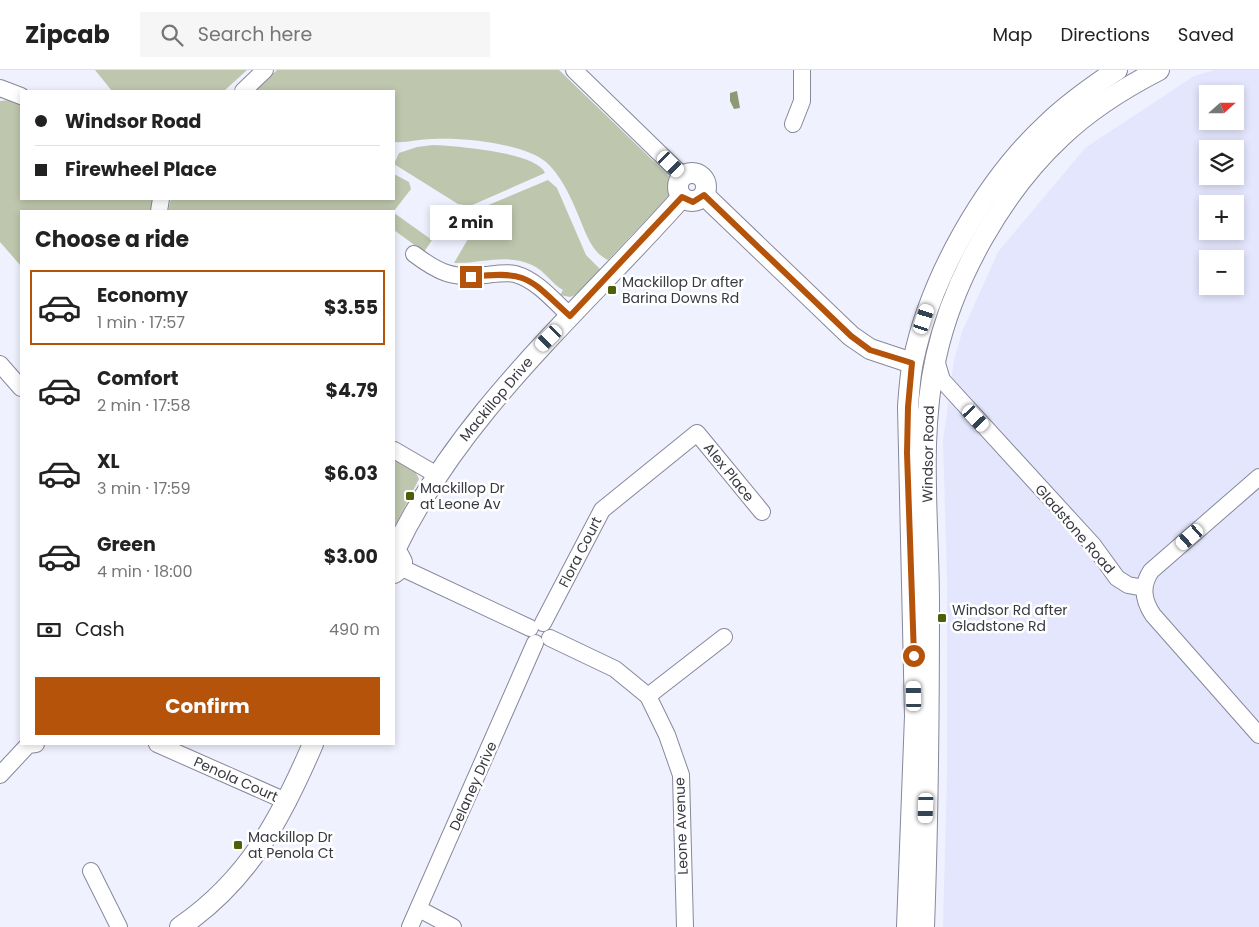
<!DOCTYPE html>
<meta charset="utf-8">
<style>
body{margin:0;font-family:Poppins,sans-serif;background:#f6f6f6;color:#222;height:100vh;display:flex;flex-direction:column;font-size:19px;white-space:nowrap}
*{box-sizing:border-box;margin:0}
p{font-size:16px;color:#767676}
.icon{flex:none;width:28px;height:28px;fill:none;stroke:currentColor;stroke-width:2;stroke-linecap:round;stroke-linejoin:round}
.map{position:relative;flex:1;overflow:hidden}
.details{position:absolute;left:20px;top:140px;width:375px;height:535px;display:flex;flex-direction:column;background:#fff;border-radius:0px;box-shadow:0 2px 8px #0003}
.details>*{flex:none}
.banner{position:absolute;left:20px;top:20px;width:375px;height:110px;border-radius:0px;box-shadow:0 2px 8px #0003;display:grid;align-content:center;height:110px;padding:0 15px;background:#fff}
.needle{width:32px;rotate:69deg}
.tools{position:absolute;left:1199px;top:15px;display:grid;gap:10px}
.tools a{display:grid;place-items:center;width:45px;height:45px;border-radius:0px;background:#fff;box-shadow:0 2px 8px #0003;font-size:25px}
.end{position:absolute;width:22px;height:22px;margin:-11px;border:6px solid #b45309;background:#fff;box-shadow:0 0 0 2px #fff}
.from{border-radius:50%}
.bubble{position:absolute;height:35px;border-radius:0px;background:#fff;box-shadow:0 2px 8px #0003;font-size:16px;font-weight:700;line-height:35px;text-align:center}
.car{position:absolute;width:15px;height:30px;margin:-15px -8px;border-radius:6px;box-shadow:0 0 4px 1px #0007;background:linear-gradient(#fff 24%,#345 0 40%,#fff 0 76%,#345 0 86%,#fff 0)}
.banner b{display:flex;align-items:center;gap:18px;height:48px;font-size:19px}
.banner b+b{border-top:1px solid #e0e0e0}
.banner i{width:12px;height:12px;background:#222}
ul{padding:0;list-style:none}
li{display:flex;align-items:center;gap:15px;height:75px;margin:0 10px 8px;padding:0 5px;border:2px solid transparent;border-radius:0px}
li div{flex:1}
li b{display:block;font-size:19px}
li em{font-style:normal;font-weight:700}
li.on{border-color:#b45309}
li>.icon{width:45px;height:45px;stroke-width:1.5}
h2{padding:0 15px;font-size:22px;line-height:60px}
.pay{display:flex;align-items:center;gap:12px;height:55px;padding:0 15px;font-size:19px}
.pay p{margin-inline-start:auto}
.cta{display:flex;gap:10px;margin-top:auto;padding:10px 15px}
.cta a{flex:1;height:58px;border-radius:0px;background:#b45309;color:#fff;font-size:20px;font-weight:700;line-height:58px;text-align:center}
header{display:flex;align-items:center;gap:30px;box-sizing:border-box;height:70px;padding:0 25px;background:#fff;border-bottom:1px solid #e0e0e0}
header strong{font-size:24px}
nav{display:flex;gap:28px;margin-inline-start:auto;font-size:18px}
.search{width:350px;height:45px;background:#f6f6f6;display:flex;align-items:center;gap:12px;box-sizing:border-box;padding:0 18px;border-radius:0px;color:#767676;font-size:19px}
.map>svg:first-child{display:block}
.built{fill:#e4e6fd;fill-rule:evenodd}
.green{fill:#bec7ad}
.water{fill:#8d9875}
.lines{fill:none;stroke-linecap:round;stroke-linejoin:round}
.minor-casing{stroke:#86889b;stroke-width:18}
.major-casing{stroke:#86889b;stroke-width:22}
.minor{stroke:#fff;stroke-width:16}
.major{stroke:#fff;stroke-width:20}
.route{stroke:#b45309;stroke-width:6}
.poi-dot{fill:#4e6007;stroke:#fff;stroke-width:2}
.labels{text-anchor:middle;dominant-baseline:central;stroke-width:5;stroke-linejoin:round;paint-order:stroke}
.poi-label{font-size:14px;fill:#383941;stroke:#fff;text-anchor:start}
.street-label{font-size:14px;fill:#383941;stroke:#fff}
</style>
<header>
<strong>Zipcab</strong>
<div class="search"><svg class="icon" aria-label="search" viewBox="0 0 24 24"><circle cx="10" cy="10" r="6"/><path d="M15 15l6 6"/></svg>Search here</div>
<nav><a>Map</a><a>Directions</a><a>Saved</a></nav>
</header>
<div class="map">
<svg width="1259" height="857" viewBox="0 0 1259 857">
<rect width="100%" height="100%" fill="#eff1fe"/>
<path class="built" d="M1215 0H1259V857H943L947 705V509L943 371 954 290 962 262 998 182 1085 78 1194 6ZM1208 24H1235V51H1208ZM1208 79H1235V106H1208ZM1208 134H1235V161H1208ZM1208 189H1235V216H1208Z"/>
<g class="green">
<path d="M95 0H247L224 21H112Z"/>
<path d="M277 0H559L667 104 672 112 671 124 608 190C590 182 584 157 576 140 569 123 560 105 546 92 523 73 462 67 432 69 419 69 407 73 394 72V21H254Z"/>
<path d="M10 30 21 34V129H154L150 141H21V196L0 172V31Z"/>
<path d="M433 75C455 76 536 82 545 103L470 136 458 134 394 94 399 83 417 77Z"/>
<path d="M394 104 409 112 411 119 394 141H168L171 129H394Z"/>
<path d="M548 110 557 118 586 185 600 199 575 225 570 227 560 225 563 220C552 214 545 201 532 195 508 183 480 194 454 193L479 150 474 141Z"/>
<path d="M394 143 432 170 424 182 394 160Z"/>
<path d="M394 388 415 401 419 409 394 458Z"/>
</g>
<path class="water" d="M737 21 740 38 734 39 730 31V23Z"/>
<g class="lines">
<g class="minor-casing">
<g id="minor">
<path d="M574 0 683 106"/>
<path d="M0 18 21 26"/>
<path d="M243 21 265 0"/>
<path d="M793 54 802 31V0"/>
<path d="M159 141 161 129"/>
<path d="M414 184C439 203 453 209 485 205 495 204 506 202 515 204 537 210 554 231 570 246"/>
<path d="M936 290 942 310 1093 475 1117 508 1128 515 1144 518"/>
<path d="M0 294 21 318"/>
<path d="M394 380 437 405"/>
<path d="M1259 407 1151 501C1141 516 1143 530 1153 545L1259 665"/>
<path d="M400 497 530 558"/>
<path d="M543 553 602 440 697 363 762 442"/>
<path d="M550 568 615 599 648 626 667 665 681 705 685 857"/>
<path d="M648 626 724 567"/>
<path d="M157 674 288 732"/>
<path d="M0 705 28 675 36 674"/>
<path d="M91 801 119 857"/>
<path d="M419 839 453 857"/>
<path d="M410 857 535 573"/>
</g>
</g>
<g class="major-casing">
<g id="major">
<circle cx="692" cy="117" r="14"/>
<path d="M704 125 851 266 870 279 912 293"/>
<path d="M394 482C460 342 581 241 682 127"/>
<path d="M394 482 399 486 402 492 398 500 394 503"/>
<path d="M180 857C249 810 281 748 313 674"/>
<path d="M907 857 915 646 908 337C909 322 910 306 913 292 930 208 985 111 1048 53 1069 33 1093 16 1117 0"/>
<path d="M924 857C928 749 929 642 929 534 929 453 918 367 936 287 953 209 1002 122 1061 67 1089 40 1124 18 1159 0"/>
</g>
</g>
<use href="#minor" class="minor"/>
<use href="#major" class="major"/>
</g>
<g class="lines">
<path class="route" d="M471 207C529 200 529 209 570 246L682 127 693 132 704 125 851 266 870 280 912 293 908 337 907 383 914 586"/>
</g>
<g class="poi-dot">
<rect x="607" y="215" width="10" height="10" rx="2.5"/>
<rect x="405" y="421" width="10" height="10" rx="2.5"/>
<rect x="937" y="543" width="10" height="10" rx="2.5"/>
<rect x="233" y="770" width="10" height="10" rx="2.5"/>
</g>
<g class="labels">
<g class="poi-label">
<text x="622" y="212">Mackillop Dr after<tspan x="622" dy="16">Barina Downs Rd</tspan></text>
<text x="420" y="418">Mackillop Dr<tspan x="420" dy="16">at Leone Av</tspan></text>
<text x="952" y="540">Windsor Rd after<tspan x="952" dy="16">Gladstone Rd</tspan></text>
<text x="248" y="767">Mackillop Dr<tspan x="248" dy="16">at Penola Ct</tspan></text>
</g>
<g class="street-label">
<text transform="translate(496 329) rotate(-50)">Mackillop Drive</text>
<text transform="translate(928 384) rotate(-89)">Windsor Road</text>
<text transform="translate(729 402) rotate(51)">Alex Place</text>
<text transform="translate(1075 459) rotate(49)">Gladstone Road</text>
<text transform="translate(580 482) rotate(-63)">Flora Court</text>
<text transform="translate(236 709) rotate(24)">Penola Court</text>
<text transform="translate(473 716) rotate(-66)">Delaney Drive</text>
<text transform="translate(681 756) rotate(-92)">Leone Avenue</text>
</g>
</g>
</svg>
<div class="tools">
<a><svg class="needle" viewBox="-14 -14 28 28"><path d="M0-13l5 13h-10z" fill="#e53935"/><path d="M0 13l5-13h-10z" fill="#767676"/></svg></a>
<a><svg class="icon" aria-label="layers" viewBox="0 0 24 24"><path d="M12 4l9 5-9 5-9-5zM3 14l9 5 9-5"/></svg></a>
<a>+</a>
<a>−</a>
</div>
<i class="end from" style="left:914px;top:586px"></i>
<i class="end" style="left:471px;top:207px"></i>
<div class="bubble" style="left:430px;top:135px;width:82px">2 min</div>
<i class="car" style="left:671px;top:94px;rotate:134deg"></i>
<i class="car" style="left:924px;top:249px;rotate:18deg"></i>
<i class="car" style="left:549px;top:268px;rotate:225deg"></i>
<i class="car" style="left:976px;top:348px;rotate:137deg"></i>
<i class="car" style="left:1190px;top:467px;rotate:229deg"></i>
<i class="car" style="left:914px;top:626px;rotate:359deg"></i>
<i class="car" style="left:926px;top:738px;rotate:182deg"></i>
<div class="banner">
<b><i class="from"></i>Windsor Road</b>
<b><i></i>Firewheel Place</b>
</div>
<section class="details">
<h2>Choose a ride</h2>
<ul>
<li class="on"><svg class="icon" aria-label="car" viewBox="0 0 24 24"><path d="M5 17H2v-5l4-1 3-4h7l3 4 3 1v5h-3M9 17h6M6 11h13"/><circle cx="7" cy="17" r="2"/><circle cx="17" cy="17" r="2"/></svg><div><b>Economy</b><p>1 min · 17:57</p></div><em>$3.55</em></li>
<li><svg class="icon" aria-label="car" viewBox="0 0 24 24"><path d="M5 17H2v-5l4-1 3-4h7l3 4 3 1v5h-3M9 17h6M6 11h13"/><circle cx="7" cy="17" r="2"/><circle cx="17" cy="17" r="2"/></svg><div><b>Comfort</b><p>2 min · 17:58</p></div><em>$4.79</em></li>
<li><svg class="icon" aria-label="car" viewBox="0 0 24 24"><path d="M5 17H2v-5l4-1 3-4h7l3 4 3 1v5h-3M9 17h6M6 11h13"/><circle cx="7" cy="17" r="2"/><circle cx="17" cy="17" r="2"/></svg><div><b>XL</b><p>3 min · 17:59</p></div><em>$6.03</em></li>
<li><svg class="icon" aria-label="car" viewBox="0 0 24 24"><path d="M5 17H2v-5l4-1 3-4h7l3 4 3 1v5h-3M9 17h6M6 11h13"/><circle cx="7" cy="17" r="2"/><circle cx="17" cy="17" r="2"/></svg><div><b>Green</b><p>4 min · 18:00</p></div><em>$3.00</em></li>
</ul>
<div class="pay"><svg class="icon" aria-label="cash" viewBox="0 0 24 24"><path d="M3 7h18v10H3z"/><circle cx="12" cy="12" r="2"/></svg>Cash<p>490 m</p></div>
<div class="cta"><a>Confirm</a></div>
</section>
</div>
